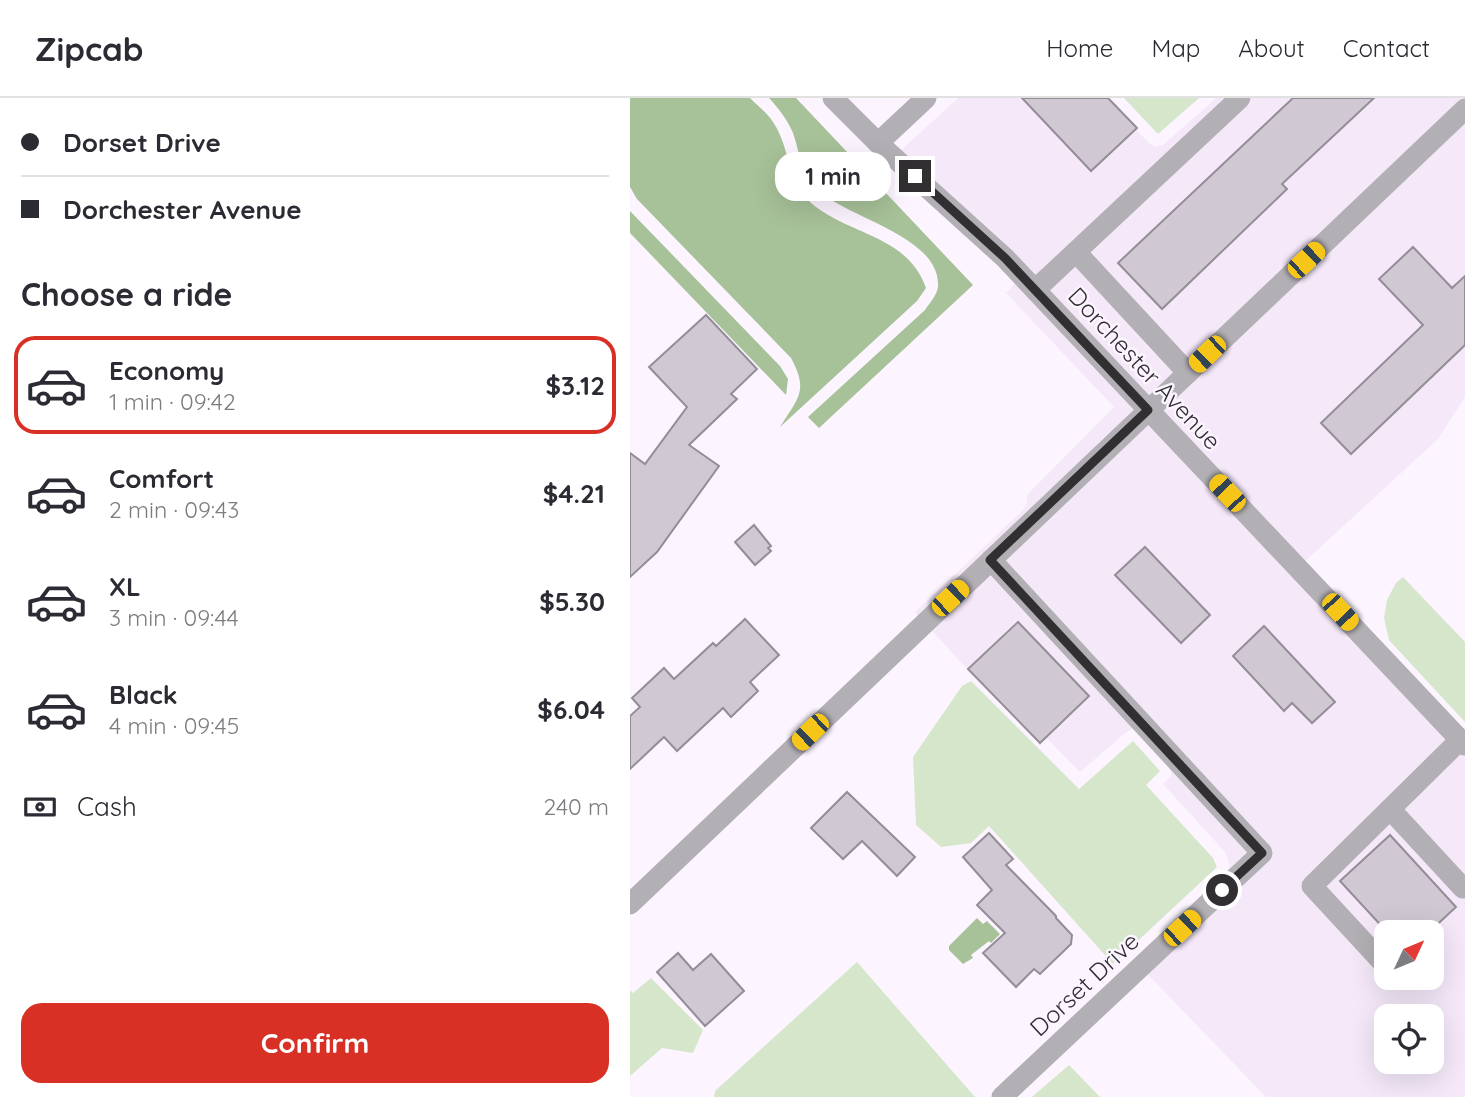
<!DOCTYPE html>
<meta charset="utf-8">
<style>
body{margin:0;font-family:Quicksand,sans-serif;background:#f7f7f7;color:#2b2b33;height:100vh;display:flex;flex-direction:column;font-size:26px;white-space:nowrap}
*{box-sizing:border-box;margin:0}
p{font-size:23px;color:#7c7c81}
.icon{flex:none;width:38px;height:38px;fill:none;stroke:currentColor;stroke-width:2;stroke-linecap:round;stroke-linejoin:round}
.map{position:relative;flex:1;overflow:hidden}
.drawer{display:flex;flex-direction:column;background:#fff;width:630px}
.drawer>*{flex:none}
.top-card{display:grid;align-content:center;height:154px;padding:0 21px;background:#fff}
.needle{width:46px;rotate:46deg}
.tools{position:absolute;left:744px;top:822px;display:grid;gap:14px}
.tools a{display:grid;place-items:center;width:70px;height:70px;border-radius:14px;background:#fff;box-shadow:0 7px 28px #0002;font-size:35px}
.end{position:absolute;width:32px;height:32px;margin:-16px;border:9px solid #322f33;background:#fff;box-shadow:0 0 0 4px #fff}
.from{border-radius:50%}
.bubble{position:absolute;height:49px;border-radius:21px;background:#fff;box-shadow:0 7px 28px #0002;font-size:23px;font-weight:800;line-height:49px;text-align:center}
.car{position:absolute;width:21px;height:42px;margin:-21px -10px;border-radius:9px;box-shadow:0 0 5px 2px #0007;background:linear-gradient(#f5c518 24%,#345 0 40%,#f5c518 0 76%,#345 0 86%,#f5c518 0)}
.top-card b{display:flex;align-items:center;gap:24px;height:66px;font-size:26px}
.top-card b+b{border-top:2px solid #e1e1e2}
.top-card i{width:18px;height:18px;background:#2b2b33}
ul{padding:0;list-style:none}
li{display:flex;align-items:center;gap:21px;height:98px;margin:0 14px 10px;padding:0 7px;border:4px solid transparent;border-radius:21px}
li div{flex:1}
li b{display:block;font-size:26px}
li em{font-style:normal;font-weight:800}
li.active{border-color:#d93025}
li>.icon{width:63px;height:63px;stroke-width:1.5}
h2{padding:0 21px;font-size:32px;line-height:84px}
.pay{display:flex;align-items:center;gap:18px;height:77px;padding:0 21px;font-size:26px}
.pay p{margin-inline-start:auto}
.button{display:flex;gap:14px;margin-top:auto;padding:14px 21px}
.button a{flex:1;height:80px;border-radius:21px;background:#d93025;color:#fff;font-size:28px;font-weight:800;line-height:80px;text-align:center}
header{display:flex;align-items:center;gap:42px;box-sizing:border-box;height:98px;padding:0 35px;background:#fff;border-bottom:2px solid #e1e1e2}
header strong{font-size:33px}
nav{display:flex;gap:38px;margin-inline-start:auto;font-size:24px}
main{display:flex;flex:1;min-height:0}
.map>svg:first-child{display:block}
.built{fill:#f4e8f9;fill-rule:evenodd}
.green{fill:#d5e6cb}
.water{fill:#a7c198}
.building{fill:#d0c9d3;stroke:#948d97;stroke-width:2}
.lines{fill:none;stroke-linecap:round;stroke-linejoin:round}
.minor{stroke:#b3b0b5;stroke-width:21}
.route{stroke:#322f33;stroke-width:9}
.labels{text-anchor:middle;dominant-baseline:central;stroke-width:5;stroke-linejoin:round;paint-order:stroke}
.street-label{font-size:24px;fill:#322f33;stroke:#fcf5ff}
</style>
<header>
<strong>Zipcab</strong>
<nav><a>Home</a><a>Map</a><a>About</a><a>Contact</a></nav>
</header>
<main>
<section class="drawer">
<div class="top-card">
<b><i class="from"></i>Dorset Drive</b>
<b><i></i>Dorchester Avenue</b>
</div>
<h2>Choose a ride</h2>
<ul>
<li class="active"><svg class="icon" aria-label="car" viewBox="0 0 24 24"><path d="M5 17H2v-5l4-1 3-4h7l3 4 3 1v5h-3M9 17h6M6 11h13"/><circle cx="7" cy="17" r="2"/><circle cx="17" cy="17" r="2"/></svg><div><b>Economy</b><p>1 min · 09:42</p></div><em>$3.12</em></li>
<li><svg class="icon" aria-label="car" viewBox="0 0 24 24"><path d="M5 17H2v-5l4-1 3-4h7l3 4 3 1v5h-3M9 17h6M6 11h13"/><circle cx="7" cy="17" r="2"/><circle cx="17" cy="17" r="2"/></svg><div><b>Comfort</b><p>2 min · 09:43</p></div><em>$4.21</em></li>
<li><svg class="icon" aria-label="car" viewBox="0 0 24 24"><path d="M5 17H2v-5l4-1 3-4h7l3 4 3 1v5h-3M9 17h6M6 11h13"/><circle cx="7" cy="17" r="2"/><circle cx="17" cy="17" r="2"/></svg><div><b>XL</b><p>3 min · 09:44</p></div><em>$5.30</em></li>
<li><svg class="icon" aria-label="car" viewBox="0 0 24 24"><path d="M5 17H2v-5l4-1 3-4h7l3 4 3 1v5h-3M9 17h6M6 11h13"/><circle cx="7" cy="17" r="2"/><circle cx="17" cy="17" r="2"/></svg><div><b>Black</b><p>4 min · 09:45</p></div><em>$6.04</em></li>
</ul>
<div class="pay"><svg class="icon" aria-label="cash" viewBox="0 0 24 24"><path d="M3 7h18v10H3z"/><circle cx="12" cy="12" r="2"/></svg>Cash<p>240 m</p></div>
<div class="button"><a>Confirm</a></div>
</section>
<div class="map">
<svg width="835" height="999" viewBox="0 0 835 999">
<rect width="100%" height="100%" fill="#fcf5ff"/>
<path class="built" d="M328 0H475L519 45 525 49 533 47 586 0H835V299L808 341 671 467 835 643V999H636L504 862 597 774 600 767 595 754 533 686 541 678 542 667 510 632 502 631 495 635 450 674 350 573 344 570 337 571 285 514 393 412 397 405V397L484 309 376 195 387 183 267 56ZM756 835H802V880H756ZM756 919H802V964H756Z"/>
<g class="green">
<path d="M494 0H569L528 36Z"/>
<path d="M773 479 835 544V624L759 542 754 520 757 502 766 485Z"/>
<path d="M341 583 449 691 503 643 530 673 516 687 583 760 587 769 483 866 359 728 341 745 311 749 286 727 283 659 332 588Z"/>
<path d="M227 864 345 999H84L85 993Z"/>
<path d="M21 880 73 932 63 955 32 950 0 978V892L3 895Z"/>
<path d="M439 967 470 999H402Z"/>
</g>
<g class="water">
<path d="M0 0H120C127 7 137 15 143 24 162 52 155 85 186 109 225 138 278 139 296 190L287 203 150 329C168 300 179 293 161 260L7 101 0 89Z"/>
<path d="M139 0H166L343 187 189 330 178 319 295 212C299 206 307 197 308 189 311 135 209 120 180 85 170 71 169 51 163 35 157 21 149 11 139 0Z"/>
<path d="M0 113 150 268 158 281 156 297 0 135Z"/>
<path d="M347 820 353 826 357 823 370 836 361 845 359 843 341 857 343 860 333 866 319 852V848Z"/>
</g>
<g class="building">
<path d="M392 0H478L507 30 461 73Z"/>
<path d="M663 0H744L652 86 657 91 532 211 488 165Z"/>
<path d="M783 149 822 190 835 178V247L721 356 691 325 793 227 749 181Z"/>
<path d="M76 217 127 271 101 296 107 301 59 347 89 368 27 454 0 479V355L15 366 57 309 19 269Z"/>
<path d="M124 427 141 448 138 450 141 453 125 467 105 444Z"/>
<path d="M515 449 580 517 551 545 485 477Z"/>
<path d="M115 521 149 557 120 584 128 593 101 619 93 610 47 653 34 639 0 671V618L10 609 2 600 34 570 44 581 83 545 86 548Z"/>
<path d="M388 524 459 598 410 645 338 571Z"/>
<path d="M634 528 705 604 682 625 662 605 654 613 603 558Z"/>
<path d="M217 694 285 759 267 778 232 743 213 761 181 730Z"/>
<path d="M359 735 383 761 376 767 426 818V820L442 837 441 846 410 876 404 871 386 889 353 855 375 835 347 807 362 792 333 759Z"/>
<path d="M760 737 826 809 798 835H758L710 783Z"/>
<path d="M48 855 63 872 81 856 114 893 75 928 27 874Z"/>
</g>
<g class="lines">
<g class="minor">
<path d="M203 0 248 45 375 160 835 647"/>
<path d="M248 45 296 0"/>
<path d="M446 154 558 275"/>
<path d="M405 192 610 0"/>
<path d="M361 462 632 755 372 999"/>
<path d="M760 711 833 790"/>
<path d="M0 806 835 11"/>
<path d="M754 866 682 788 830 642"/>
</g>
</g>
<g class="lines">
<path class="route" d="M285 78 375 160 518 312 360 462 632 755 592 792"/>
</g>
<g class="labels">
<g class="street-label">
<text transform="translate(515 270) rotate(47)">Dorchester Avenue</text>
<text transform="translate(454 886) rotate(-43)">Dorset Drive</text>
</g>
</g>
</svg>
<div class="tools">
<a><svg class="needle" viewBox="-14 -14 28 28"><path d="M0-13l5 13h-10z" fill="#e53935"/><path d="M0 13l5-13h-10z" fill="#7c7c81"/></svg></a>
<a><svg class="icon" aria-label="locate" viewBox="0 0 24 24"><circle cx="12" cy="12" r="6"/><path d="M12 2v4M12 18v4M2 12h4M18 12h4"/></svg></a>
</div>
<i class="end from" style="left:592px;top:792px"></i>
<i class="end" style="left:285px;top:78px"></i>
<div class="bubble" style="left:145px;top:54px;width:116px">1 min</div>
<i class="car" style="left:676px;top:162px;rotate:47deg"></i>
<i class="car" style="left:577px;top:256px;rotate:226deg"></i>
<i class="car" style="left:597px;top:395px;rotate:317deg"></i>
<i class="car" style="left:320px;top:500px;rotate:47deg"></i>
<i class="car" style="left:710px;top:514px;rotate:137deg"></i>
<i class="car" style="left:180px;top:634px;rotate:226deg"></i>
<i class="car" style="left:552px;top:830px;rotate:47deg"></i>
</div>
</main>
